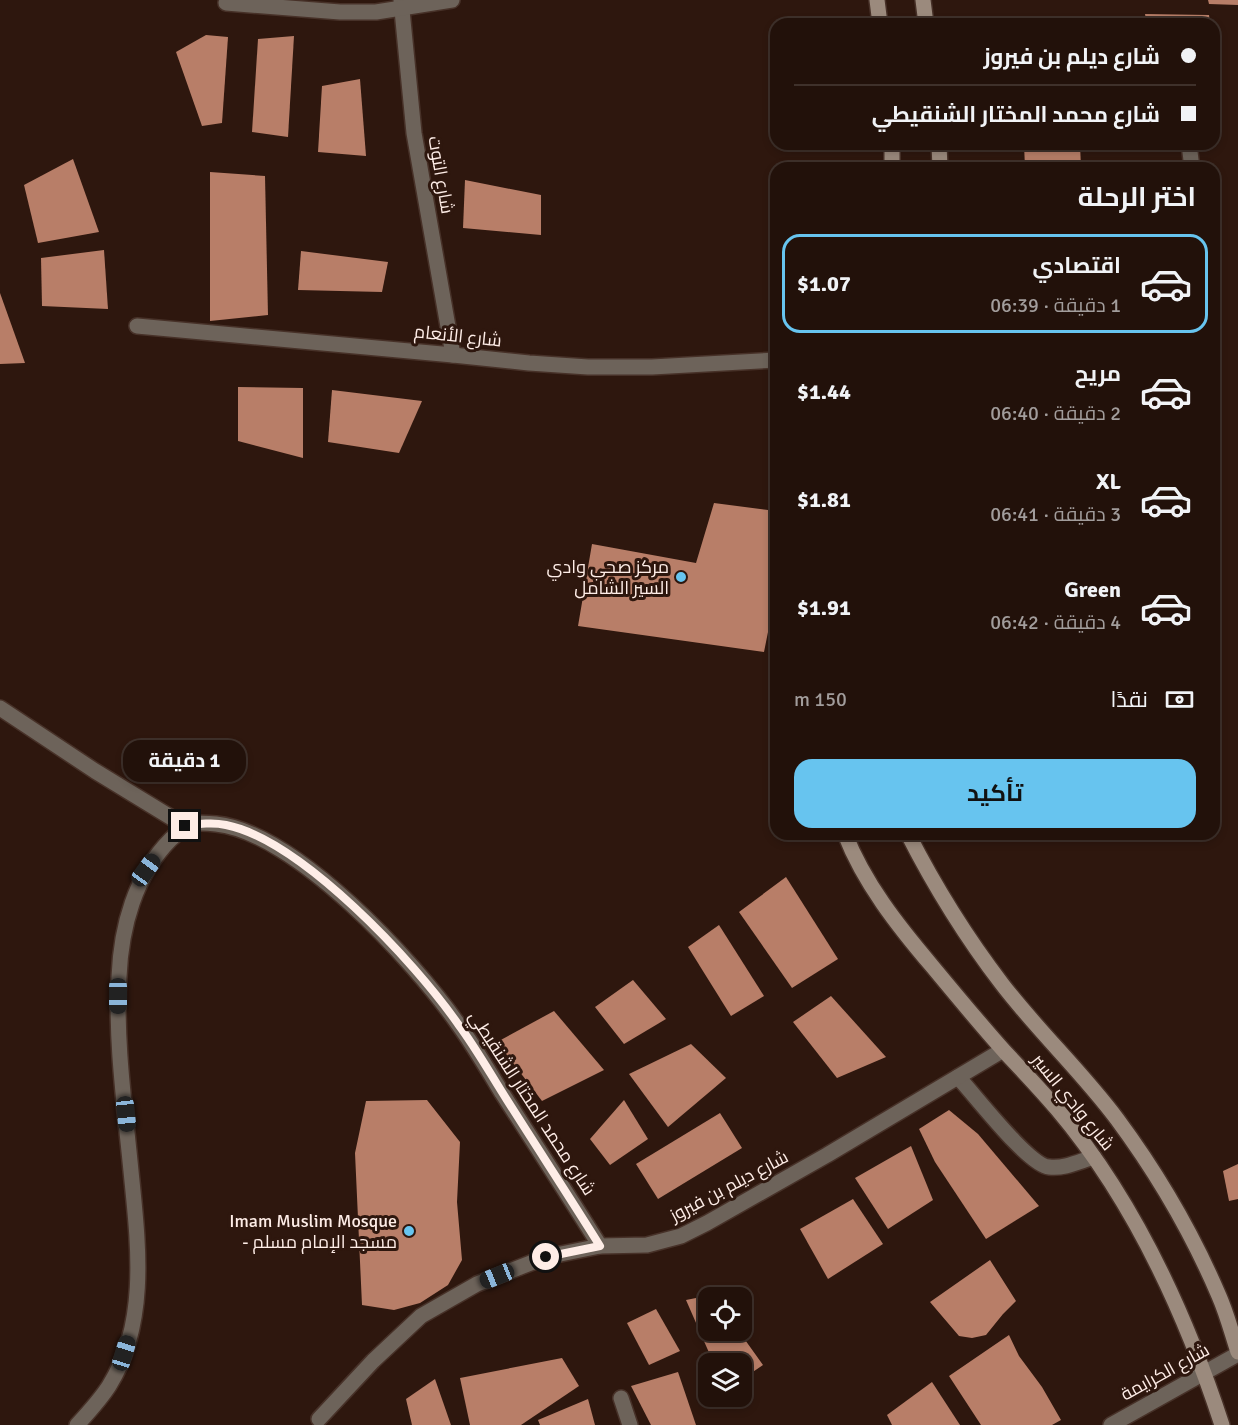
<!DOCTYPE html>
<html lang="ar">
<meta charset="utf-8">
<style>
body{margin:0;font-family:Signika,Cairo,sans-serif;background:#2e1f18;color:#f1f3f6;direction:rtl;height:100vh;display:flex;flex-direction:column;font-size:22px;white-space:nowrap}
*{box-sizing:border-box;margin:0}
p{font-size:20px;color:#a29d9c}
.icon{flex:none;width:33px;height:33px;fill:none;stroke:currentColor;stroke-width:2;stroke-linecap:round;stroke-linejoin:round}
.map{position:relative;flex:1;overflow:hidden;direction:ltr}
.drawer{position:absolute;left:770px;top:162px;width:450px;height:678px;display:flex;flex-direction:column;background:#22110a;border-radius:18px;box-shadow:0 3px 9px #0003,0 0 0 2px #3f312b;direction:rtl}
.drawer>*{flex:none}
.banner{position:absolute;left:770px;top:18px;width:450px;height:132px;border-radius:18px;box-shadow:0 3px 9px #0003,0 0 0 2px #3f312b;direction:rtl;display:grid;align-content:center;height:132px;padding:0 24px;background:#22110a}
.buttons{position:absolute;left:698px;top:1287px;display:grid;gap:12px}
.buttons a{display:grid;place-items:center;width:54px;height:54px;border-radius:12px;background:#22110a;box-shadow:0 3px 9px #0003,0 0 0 2px #3f312b;font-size:30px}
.end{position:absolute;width:27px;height:27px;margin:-14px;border:8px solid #feede7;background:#111;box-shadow:0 0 0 3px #111}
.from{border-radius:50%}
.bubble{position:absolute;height:42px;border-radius:18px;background:#22110a;box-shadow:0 3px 9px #0003,0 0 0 2px #3f312b;font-size:20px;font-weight:700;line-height:42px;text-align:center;direction:rtl}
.car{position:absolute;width:18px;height:36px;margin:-18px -9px;border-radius:8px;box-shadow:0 0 4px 2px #0007;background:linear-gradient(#222 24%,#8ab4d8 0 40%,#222 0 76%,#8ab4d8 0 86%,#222 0)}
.banner b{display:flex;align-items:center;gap:21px;height:57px;font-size:22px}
.banner b+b{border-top:2px solid #3f312b}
.banner i{width:15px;height:15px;background:#f1f3f6}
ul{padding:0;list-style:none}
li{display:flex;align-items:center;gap:18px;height:99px;margin:0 12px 9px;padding:0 12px;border:3px solid transparent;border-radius:18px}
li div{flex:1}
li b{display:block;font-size:22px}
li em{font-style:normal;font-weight:700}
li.current{border-color:#67c4ef}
li>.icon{width:54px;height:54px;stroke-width:1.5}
h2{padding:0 24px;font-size:27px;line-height:72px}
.pay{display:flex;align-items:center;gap:15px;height:66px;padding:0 24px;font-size:22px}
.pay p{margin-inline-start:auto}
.cta{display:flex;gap:12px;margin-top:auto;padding:12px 24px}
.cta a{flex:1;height:69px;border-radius:18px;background:#67c4ef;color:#111;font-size:24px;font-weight:700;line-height:69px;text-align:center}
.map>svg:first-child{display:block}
.building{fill:#b87e68}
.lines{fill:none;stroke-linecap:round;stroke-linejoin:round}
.service-casing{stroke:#473128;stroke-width:18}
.minor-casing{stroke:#473128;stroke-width:18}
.secondary-casing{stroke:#473128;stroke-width:18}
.service{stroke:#6d635a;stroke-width:15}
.minor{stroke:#6d635a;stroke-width:15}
.secondary{stroke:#9b8a7d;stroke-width:15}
.route{stroke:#feede7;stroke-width:8}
.poi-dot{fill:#67c4ef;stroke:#2e170e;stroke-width:2}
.labels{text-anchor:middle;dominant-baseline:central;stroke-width:6;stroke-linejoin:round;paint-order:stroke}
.street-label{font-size:18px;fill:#feede7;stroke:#2e170e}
.poi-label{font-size:18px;fill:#feede7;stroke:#2e170e;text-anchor:end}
</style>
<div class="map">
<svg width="1238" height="1425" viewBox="0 0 1238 1425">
<rect width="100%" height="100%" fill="#2e170e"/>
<g class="building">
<path d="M1208 0H1238V5L1209 4Z"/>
<path d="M1145 14 1209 15 1210 24H1147Z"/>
<path d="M206 35 228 37 222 123 202 126 176 52Z"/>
<path d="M294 36 288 137 252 132 258 39Z"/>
<path d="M360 79 366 156 318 152 322 86Z"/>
<path d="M1024 144H1080L1081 168H1025Z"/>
<path d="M73 159 99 232 38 243 24 185Z"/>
<path d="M210 172 265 176 268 315 210 321Z"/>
<path d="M465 180 541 195V235L463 228Z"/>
<path d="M104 250 108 309 42 306 41 258Z"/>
<path d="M301 251 388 262 382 292 298 290Z"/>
<path d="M0 293 25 363 0 364Z"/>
<path d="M238 387 303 388V458L238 441Z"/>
<path d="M332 390 422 401 399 453 328 442Z"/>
<path d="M714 503 776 511V592L764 652 578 626 592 544 696 563Z"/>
<path d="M786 877 838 959 792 988 739 912Z"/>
<path d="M719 925 764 996 731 1016 688 947Z"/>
<path d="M633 980 666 1019 624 1044 595 1007Z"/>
<path d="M831 996 886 1057 837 1078 793 1022Z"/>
<path d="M554 1011 604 1070 542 1101 497 1042Z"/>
<path d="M691 1044 726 1078 668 1127 629 1074Z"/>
<path d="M427 1100 460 1142 457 1202 462 1260 448 1285 420 1303 394 1310 362 1305 355 1153 366 1101Z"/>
<path d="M624 1100 648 1139 610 1165 590 1139Z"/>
<path d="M949 1110 978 1134 1039 1206 986 1239 935 1162 919 1129Z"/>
<path d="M720 1113 742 1148 658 1199 636 1164Z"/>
<path d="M911 1146 933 1200 888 1229 855 1178Z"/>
<path d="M1238 1164V1199L1229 1201 1223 1171Z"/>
<path d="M853 1199 883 1244 828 1279 800 1229Z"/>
<path d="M990 1260 1016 1301 1003 1314 986 1335 972 1338 959 1336 930 1302Z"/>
<path d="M711 1295 713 1298H708V1330H738L763 1365 741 1380V1364H714L686 1300Z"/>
<path d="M656 1309 680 1351 649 1365 627 1323Z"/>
<path d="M1009 1335 1019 1356 1042 1387 1061 1420 1052 1425H981L949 1376Z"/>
<path d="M562 1358 579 1386 521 1425H470L460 1378Z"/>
<path d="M678 1372 696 1425H651L631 1386Z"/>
<path d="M435 1379 451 1425H412L406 1399Z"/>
<path d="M932 1382 960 1425H892L887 1415Z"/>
<path d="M588 1399 595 1425H540L538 1420Z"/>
</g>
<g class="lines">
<g class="service-casing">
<g id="service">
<path d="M1189 144 1192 168"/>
<path d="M958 1077C975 1095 1028 1165 1049 1167 1065 1169 1080 1161 1094 1157"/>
</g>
</g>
<g class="minor-casing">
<g id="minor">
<path d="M401 0 414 133 453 355"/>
<path d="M226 3 340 12H376L452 0"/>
<path d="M137 326 453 355 529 363 588 367H652L776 360"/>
<path d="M0 708 95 771 185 826"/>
<path d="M621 1398 630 1425"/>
<path d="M319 1419 373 1361 421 1316 477 1284 546 1257 600 1246 647 1245 681 1236 707 1223 827 1155 1003 1050"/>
<path d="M77 1425C88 1413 100 1400 109 1386 149 1322 138 1242 131 1171 125 1109 115 1038 119 977 121 927 135 875 171 839 175 836 180 829 185 826 193 822 207 823 216 824 295 832 414 961 458 1024 474 1046 488 1070 502 1093 535 1144 568 1195 600 1246"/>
<path d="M1111 1425 1238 1354"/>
</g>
</g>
<g class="secondary-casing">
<g id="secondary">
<path d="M877 0 880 24"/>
<path d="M923 0 926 24"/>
<path d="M892 144V168"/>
<path d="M939 144 940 168"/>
<path d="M845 834C864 883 898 926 932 966 956 995 980 1024 1005 1052 1023 1071 1041 1090 1057 1109 1134 1200 1185 1312 1222 1425"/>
<path d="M908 834C935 887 966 937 1002 984 1038 1031 1082 1072 1117 1119 1157 1173 1193 1235 1219 1296 1227 1314 1232 1334 1238 1352"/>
</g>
</g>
<use href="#service" class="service"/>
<use href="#minor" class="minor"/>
<use href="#secondary" class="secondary"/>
</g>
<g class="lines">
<path class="route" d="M185 826C199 824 212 822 226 825 301 840 415 962 458 1024 476 1048 491 1075 507 1100 538 1149 570 1198 600 1246L546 1257"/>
</g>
<g class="poi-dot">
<circle cx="681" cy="577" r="6"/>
<circle cx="409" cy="1231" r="6"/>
</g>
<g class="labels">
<g class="street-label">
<text transform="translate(441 175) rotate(80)">شارع التوت</text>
<text transform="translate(458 336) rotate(6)">شارع الأنعام</text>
<text transform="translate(1073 1102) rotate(51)">شارع وادي السير</text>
<text transform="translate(532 1103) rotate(57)">شارع محمد المختار الشنقيطي</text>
<text transform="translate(729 1186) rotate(-28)">شارع ديلم بن فيروز</text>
<text transform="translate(1165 1372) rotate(-29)">شارع الكرايمة</text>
</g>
<g class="poi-label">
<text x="669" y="567">مركز صحي وادي<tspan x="669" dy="21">السير الشامل</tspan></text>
<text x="397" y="1221">Imam Muslim Mosque<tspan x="397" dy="21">- مسجد الإمام مسلم</tspan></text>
</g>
</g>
</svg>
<div class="buttons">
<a><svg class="icon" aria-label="locate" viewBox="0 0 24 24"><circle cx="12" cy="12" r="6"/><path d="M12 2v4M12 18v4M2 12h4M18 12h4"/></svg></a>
<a><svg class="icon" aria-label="layers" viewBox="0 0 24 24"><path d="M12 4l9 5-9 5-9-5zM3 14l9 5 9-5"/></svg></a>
</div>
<i class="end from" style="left:546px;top:1257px"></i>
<i class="end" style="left:185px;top:826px"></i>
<div class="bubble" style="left:123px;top:740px;width:123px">1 دقيقة</div>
<i class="car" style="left:146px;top:870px;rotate:36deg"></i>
<i class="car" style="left:118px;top:996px;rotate:180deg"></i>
<i class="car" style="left:126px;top:1114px;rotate:174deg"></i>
<i class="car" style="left:497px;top:1276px;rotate:248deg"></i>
<i class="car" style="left:124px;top:1353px;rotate:17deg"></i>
<div class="banner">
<b><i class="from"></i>شارع ديلم بن فيروز</b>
<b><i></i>شارع محمد المختار الشنقيطي</b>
</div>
<section class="drawer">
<h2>اختر الرحلة</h2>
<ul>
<li class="current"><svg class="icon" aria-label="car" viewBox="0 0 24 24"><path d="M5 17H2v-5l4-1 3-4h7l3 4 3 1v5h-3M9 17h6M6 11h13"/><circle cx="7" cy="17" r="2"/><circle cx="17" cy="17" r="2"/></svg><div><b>اقتصادي</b><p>1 دقيقة · 06:39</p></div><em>$1.07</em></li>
<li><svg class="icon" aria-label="car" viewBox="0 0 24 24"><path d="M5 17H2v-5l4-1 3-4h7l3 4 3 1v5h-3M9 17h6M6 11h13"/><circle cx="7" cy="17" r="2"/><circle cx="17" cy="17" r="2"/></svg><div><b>مريح</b><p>2 دقيقة · 06:40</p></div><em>$1.44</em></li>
<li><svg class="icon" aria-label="car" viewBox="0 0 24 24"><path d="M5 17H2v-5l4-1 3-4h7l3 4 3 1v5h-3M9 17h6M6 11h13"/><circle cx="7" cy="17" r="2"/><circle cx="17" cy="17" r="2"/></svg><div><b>XL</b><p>3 دقيقة · 06:41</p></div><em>$1.81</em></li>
<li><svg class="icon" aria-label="car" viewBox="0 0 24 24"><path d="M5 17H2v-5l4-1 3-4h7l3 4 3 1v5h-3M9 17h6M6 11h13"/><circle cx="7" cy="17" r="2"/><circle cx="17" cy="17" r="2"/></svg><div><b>Green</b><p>4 دقيقة · 06:42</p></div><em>$1.91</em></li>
</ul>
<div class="pay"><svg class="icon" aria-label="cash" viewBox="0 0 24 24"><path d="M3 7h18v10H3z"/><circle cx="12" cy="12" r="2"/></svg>نقدًا<p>150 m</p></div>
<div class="cta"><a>تأكيد</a></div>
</section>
</div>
